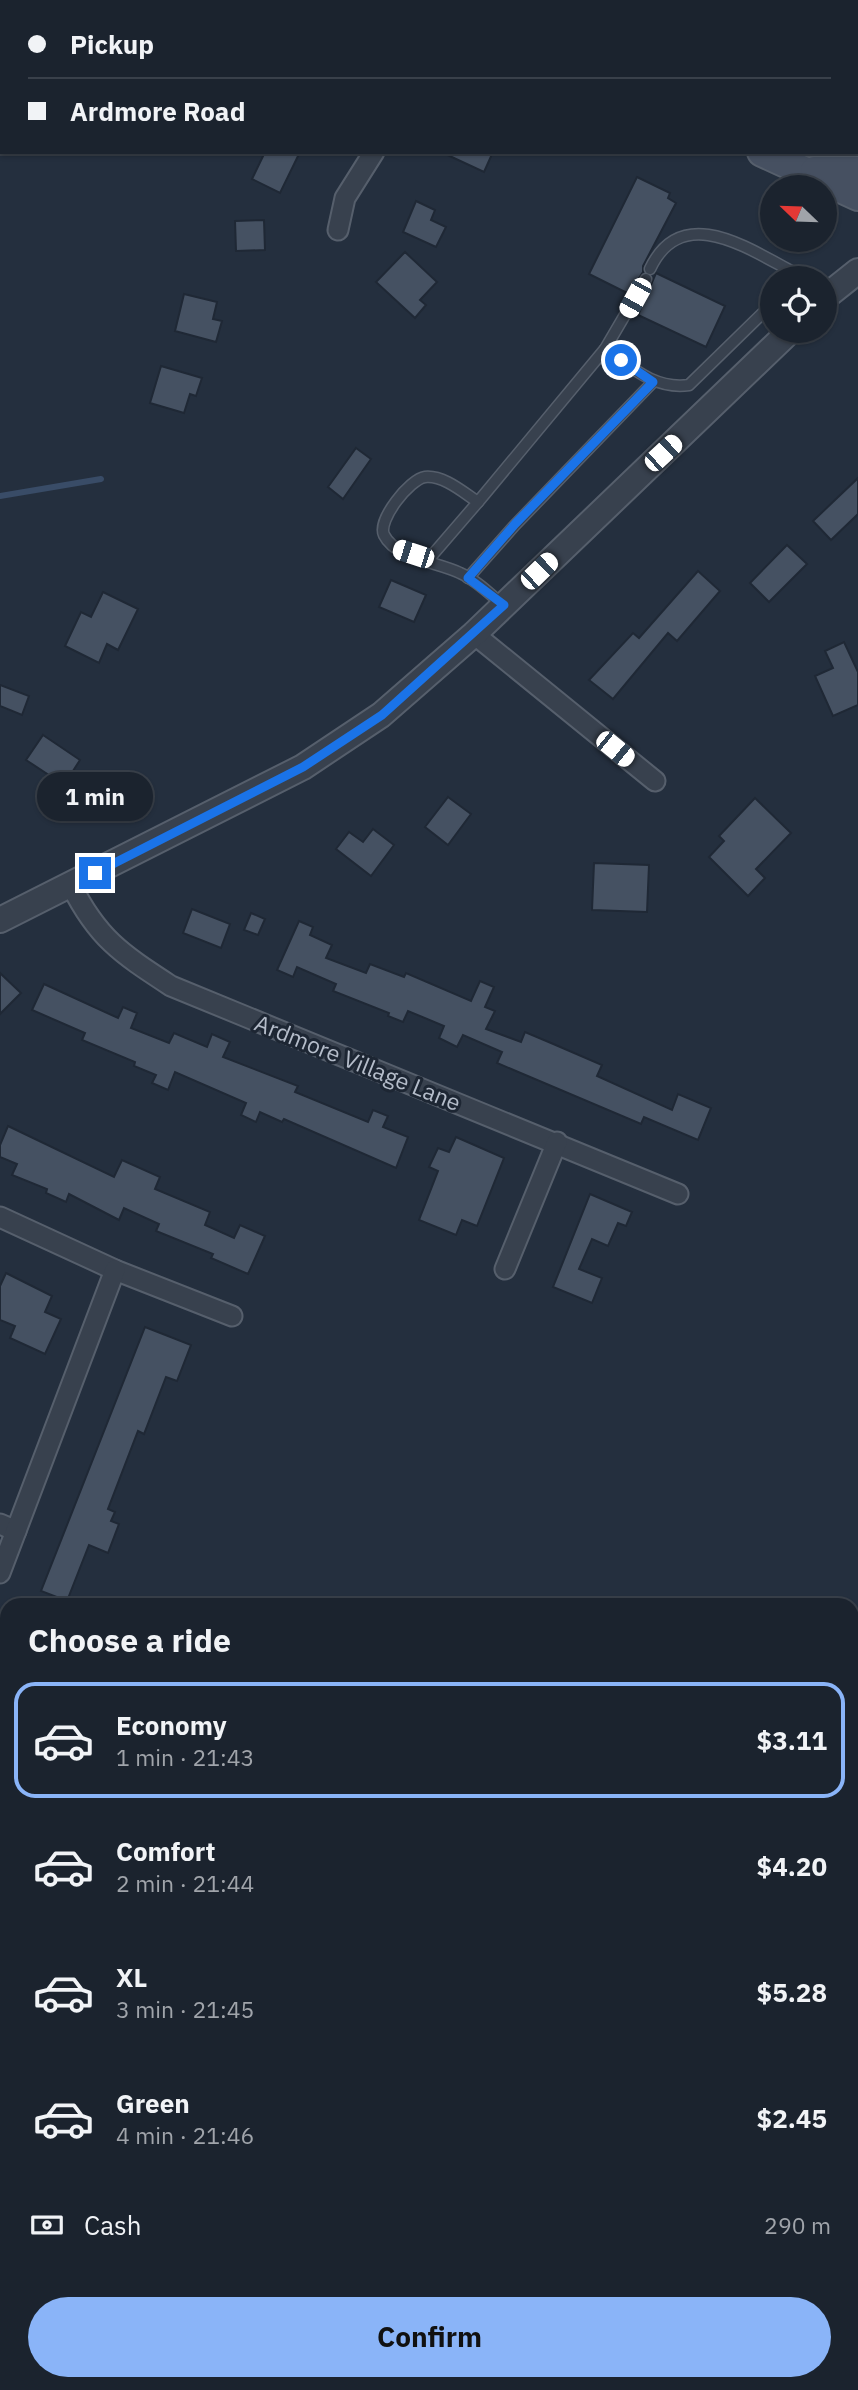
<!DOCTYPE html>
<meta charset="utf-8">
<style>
body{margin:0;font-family:"IBM Plex Sans",sans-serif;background:#282f3a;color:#f1f3f6;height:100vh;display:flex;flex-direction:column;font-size:26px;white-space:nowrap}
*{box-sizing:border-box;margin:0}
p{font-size:23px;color:#a0a4aa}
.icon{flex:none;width:38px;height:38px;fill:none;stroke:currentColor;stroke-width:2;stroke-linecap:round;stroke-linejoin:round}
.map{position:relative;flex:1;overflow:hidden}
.drawer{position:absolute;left:0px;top:1598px;width:859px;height:793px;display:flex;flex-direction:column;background:#1b232e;border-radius:21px 21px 0 0;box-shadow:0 2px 5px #0004,0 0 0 2px #39404a}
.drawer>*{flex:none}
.hud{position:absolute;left:0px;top:0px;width:859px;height:154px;box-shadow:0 2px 5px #0004,0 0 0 2px #39404a;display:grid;align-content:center;height:154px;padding:0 28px;background:#1b232e}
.needle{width:46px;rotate:293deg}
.fabs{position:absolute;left:760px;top:175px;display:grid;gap:14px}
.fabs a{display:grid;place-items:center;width:77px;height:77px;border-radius:50%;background:#1b232e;box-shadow:0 2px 5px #0004,0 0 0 2px #39404a;font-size:35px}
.end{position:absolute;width:32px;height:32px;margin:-16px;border:9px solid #1a73e8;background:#fff;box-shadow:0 0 0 4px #fff}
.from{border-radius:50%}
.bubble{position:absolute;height:49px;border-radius:24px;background:#1b232e;box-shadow:0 2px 5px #0004,0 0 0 2px #39404a;font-size:23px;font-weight:800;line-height:49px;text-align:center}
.car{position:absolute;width:21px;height:42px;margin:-21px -10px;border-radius:9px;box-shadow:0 0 5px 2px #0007;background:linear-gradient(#fff 24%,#345 0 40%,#fff 0 76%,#345 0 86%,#fff 0)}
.hud b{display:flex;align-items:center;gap:24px;height:66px;font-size:26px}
.hud b+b{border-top:2px solid #39404a}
.hud i{width:18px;height:18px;background:#f1f3f6}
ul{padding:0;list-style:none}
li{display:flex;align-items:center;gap:21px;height:116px;margin:0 14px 10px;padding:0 14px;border:4px solid transparent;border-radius:21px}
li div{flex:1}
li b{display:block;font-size:26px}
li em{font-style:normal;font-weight:800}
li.current{border-color:#8ab4f8}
li>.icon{width:63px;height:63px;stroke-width:1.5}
h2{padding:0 28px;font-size:32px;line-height:84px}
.pay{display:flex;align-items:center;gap:18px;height:77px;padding:0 28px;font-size:26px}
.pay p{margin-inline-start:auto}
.cta{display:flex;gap:14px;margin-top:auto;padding:14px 28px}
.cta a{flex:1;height:80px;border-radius:42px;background:#8ab4f8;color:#111;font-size:28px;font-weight:800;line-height:80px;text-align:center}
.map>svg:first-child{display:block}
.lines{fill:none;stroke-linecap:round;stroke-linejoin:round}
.stream{stroke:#394c67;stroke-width:6}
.building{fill:#455162;stroke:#1f2835;stroke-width:2}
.service-casing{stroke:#565f6c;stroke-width:13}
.minor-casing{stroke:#565f6c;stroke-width:23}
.tertiary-casing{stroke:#565f6c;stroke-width:28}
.secondary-casing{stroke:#565f6c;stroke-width:32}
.service{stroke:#38414e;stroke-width:10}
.minor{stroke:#38414e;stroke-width:19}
.tertiary{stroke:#38414e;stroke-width:24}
.secondary{stroke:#465061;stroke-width:28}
.route{stroke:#1a73e8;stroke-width:9}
.labels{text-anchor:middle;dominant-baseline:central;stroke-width:6;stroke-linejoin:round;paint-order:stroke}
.street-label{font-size:23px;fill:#b4bcc9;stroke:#1d2633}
</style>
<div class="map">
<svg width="858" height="2390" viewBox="0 0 858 2390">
<rect width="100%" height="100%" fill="#242f3e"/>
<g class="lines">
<path class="stream" d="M0 496 101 479"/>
</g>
<g class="building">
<path d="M265 152H300L280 193 252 179Z"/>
<path d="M441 152H493L484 172Z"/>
<path d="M637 177 670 193 668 198 676 203 643 266V272L629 294 589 274Z"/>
<path d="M416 201 435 210 431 220 446 227 436 247 403 232Z"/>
<path d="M264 220 265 250 236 251 235 221Z"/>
<path d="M405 252 437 282 420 300 426 305 415 318 376 282Z"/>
<path d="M656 273 725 306 706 347 638 315Z"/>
<path d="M184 294 217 302 213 319 222 321 216 342 175 331Z"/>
<path d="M161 366 202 378 196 396 190 394 184 413 150 403Z"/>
<path d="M356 448 371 459 343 499 328 487Z"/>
<path d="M858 478V514L831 540 813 521Z"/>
<path d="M787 545 807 564 769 602 750 583Z"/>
<path d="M698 571 720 591 677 641 668 633 613 699 589 680 633 633 639 638Z"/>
<path d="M391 580 426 595 414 622 379 607Z"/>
<path d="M103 592 138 609 118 650 107 644 99 663 65 646 81 612 91 617Z"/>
<path d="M844 642 858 672V705L833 716 815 676 833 668 825 651Z"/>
<path d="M0 685 29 696 22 715 0 706Z"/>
<path d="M43 735 80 760 64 785 26 760Z"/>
<path d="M448 797 471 814 448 845 425 827Z"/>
<path d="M755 798 791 833 756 869 765 878 748 896 709 857 724 841 719 836Z"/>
<path d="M373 829 394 845 371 876 336 849 349 832 363 842Z"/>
<path d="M594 863 649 865 647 912 592 910Z"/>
<path d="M192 909 230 924 221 948 183 933Z"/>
<path d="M251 913 265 919 258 935 244 930Z"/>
<path d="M299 921 313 927 310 935 332 945 326 958 366 973 370 964 404 977 406 973 471 1001 480 981 494 987 485 1007 495 1011 486 1029 521 1042 525 1032 551 1043 602 1065 597 1076 672 1110 678 1094 711 1108 698 1140 644 1117 641 1124 497 1063 502 1052 463 1035 457 1047 439 1038 444 1026 408 1011 403 1022 388 1016 389 1013 333 991 336 984 297 967 293 977 277 970Z"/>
<path d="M0 973 21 993 0 1014Z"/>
<path d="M44 984 118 1018 123 1007 137 1013 131 1028 169 1043 174 1033 207 1047 212 1034 230 1042 223 1057 298 1086 295 1092 368 1122 373 1110 388 1116 383 1127 408 1137 396 1168 284 1119 282 1122 260 1112 256 1122 241 1115 246 1103 175 1072 168 1090 152 1083 156 1075 134 1066 135 1062 82 1040 85 1033 32 1010Z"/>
<path d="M8 1126 114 1177 122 1160 160 1177 155 1189 210 1212 205 1225 234 1238 240 1225 265 1236 248 1274 211 1258 213 1254 156 1231 159 1224 124 1208 119 1220 69 1194 66 1202 46 1193 47 1189 12 1175 17 1164 0 1157V1145Z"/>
<path d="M456 1137 504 1158 477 1226 462 1220 456 1235 419 1220 438 1171 429 1167 438 1148 449 1152Z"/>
<path d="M590 1194 632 1212 626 1226 618 1223 608 1246 592 1239 579 1269 602 1278 592 1303 553 1287Z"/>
<path d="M6 1273 52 1296 45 1312 61 1319 45 1354 10 1338 15 1326 0 1320V1286Z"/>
<path d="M145 1327 191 1345 177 1381 166 1377 144 1434 138 1431 108 1509 115 1512 111 1521 119 1524 108 1553 89 1545 67 1601 41 1591Z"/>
</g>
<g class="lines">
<g class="service-casing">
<g id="service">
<path d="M650 269C681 203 746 247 791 271L796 278"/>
<path d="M605 349C631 367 655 390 689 385L772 304"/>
<path d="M478 502 605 349 646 279"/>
<path d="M428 560 478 502C464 493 444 475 425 477 410 479 377 520 384 535 396 559 438 562 460 573 476 580 490 594 503 605"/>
<path d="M468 578 515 525 653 382"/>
</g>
</g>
<g class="minor-casing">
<g id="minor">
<path d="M743 2 744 0"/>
<path d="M338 230 345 198 374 152"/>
<path d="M474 634 655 781"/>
<path d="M71 885C98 939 122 954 171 986L678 1194"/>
<path d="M0 1217 115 1270 232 1316"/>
<path d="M505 1269 557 1142"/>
<path d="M0 1524 16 1531"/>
<path d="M0 1573 115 1270"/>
<path d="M0 1829 7 1832"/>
<path d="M0 2235 7 2243"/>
<path d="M66 2384 68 2390"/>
<path d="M820 2384 844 2390"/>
<path d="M320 2390 321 2384"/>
</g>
</g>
<g class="tertiary-casing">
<g id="tertiary">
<path d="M824 298 858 271"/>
<path d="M0 920 303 767 381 715 474 634 790 331"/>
</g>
</g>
<g class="secondary-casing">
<g id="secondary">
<path d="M449 0 453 2"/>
<path d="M762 152 858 196"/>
<path d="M815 171H858"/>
</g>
</g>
<use href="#service" class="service"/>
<use href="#minor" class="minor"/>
<use href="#tertiary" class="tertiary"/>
<use href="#secondary" class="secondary"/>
</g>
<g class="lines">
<path class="route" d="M95 873 303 767 382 715 504 605 468 578 515 524 653 382 621 360"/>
</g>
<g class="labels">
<g class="street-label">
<text transform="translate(358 1062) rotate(22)">Ardmore Village Lane</text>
</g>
</g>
</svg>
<div class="fabs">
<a><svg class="needle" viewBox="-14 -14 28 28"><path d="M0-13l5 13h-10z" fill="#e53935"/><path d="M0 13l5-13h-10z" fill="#a0a4aa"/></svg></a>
<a><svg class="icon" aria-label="locate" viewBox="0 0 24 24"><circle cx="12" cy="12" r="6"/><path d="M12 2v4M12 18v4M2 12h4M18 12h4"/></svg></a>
</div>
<i class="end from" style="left:621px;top:360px"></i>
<i class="end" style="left:95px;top:873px"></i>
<div class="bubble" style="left:37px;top:772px;width:116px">1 min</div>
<i class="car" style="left:635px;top:298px;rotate:209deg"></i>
<i class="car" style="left:663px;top:453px;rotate:47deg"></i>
<i class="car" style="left:413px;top:554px;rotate:288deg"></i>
<i class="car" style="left:539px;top:571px;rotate:46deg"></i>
<i class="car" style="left:615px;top:749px;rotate:129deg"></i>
<div class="hud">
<b><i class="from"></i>Pickup</b>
<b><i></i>Ardmore Road</b>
</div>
<section class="drawer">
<h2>Choose a ride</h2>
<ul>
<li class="current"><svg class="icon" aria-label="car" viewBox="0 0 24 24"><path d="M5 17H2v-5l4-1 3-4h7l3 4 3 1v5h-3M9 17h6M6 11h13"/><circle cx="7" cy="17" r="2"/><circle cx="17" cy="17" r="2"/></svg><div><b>Economy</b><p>1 min · 21:43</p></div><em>$3.11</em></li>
<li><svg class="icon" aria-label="car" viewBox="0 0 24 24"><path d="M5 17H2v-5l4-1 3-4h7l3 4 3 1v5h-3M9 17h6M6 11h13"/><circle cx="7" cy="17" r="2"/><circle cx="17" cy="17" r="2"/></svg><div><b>Comfort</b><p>2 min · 21:44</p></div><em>$4.20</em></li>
<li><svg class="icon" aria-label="car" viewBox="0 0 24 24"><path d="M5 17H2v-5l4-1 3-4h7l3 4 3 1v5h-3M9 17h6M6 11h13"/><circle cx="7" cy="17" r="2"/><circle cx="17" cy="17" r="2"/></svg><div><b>XL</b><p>3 min · 21:45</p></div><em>$5.28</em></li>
<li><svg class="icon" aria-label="car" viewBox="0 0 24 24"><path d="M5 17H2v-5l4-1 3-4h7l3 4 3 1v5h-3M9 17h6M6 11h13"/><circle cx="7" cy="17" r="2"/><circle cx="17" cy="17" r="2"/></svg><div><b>Green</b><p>4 min · 21:46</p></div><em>$2.45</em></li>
</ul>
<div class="pay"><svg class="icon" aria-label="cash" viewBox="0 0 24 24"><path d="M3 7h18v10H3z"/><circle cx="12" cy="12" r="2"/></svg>Cash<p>290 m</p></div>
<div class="cta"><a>Confirm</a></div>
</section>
</div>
